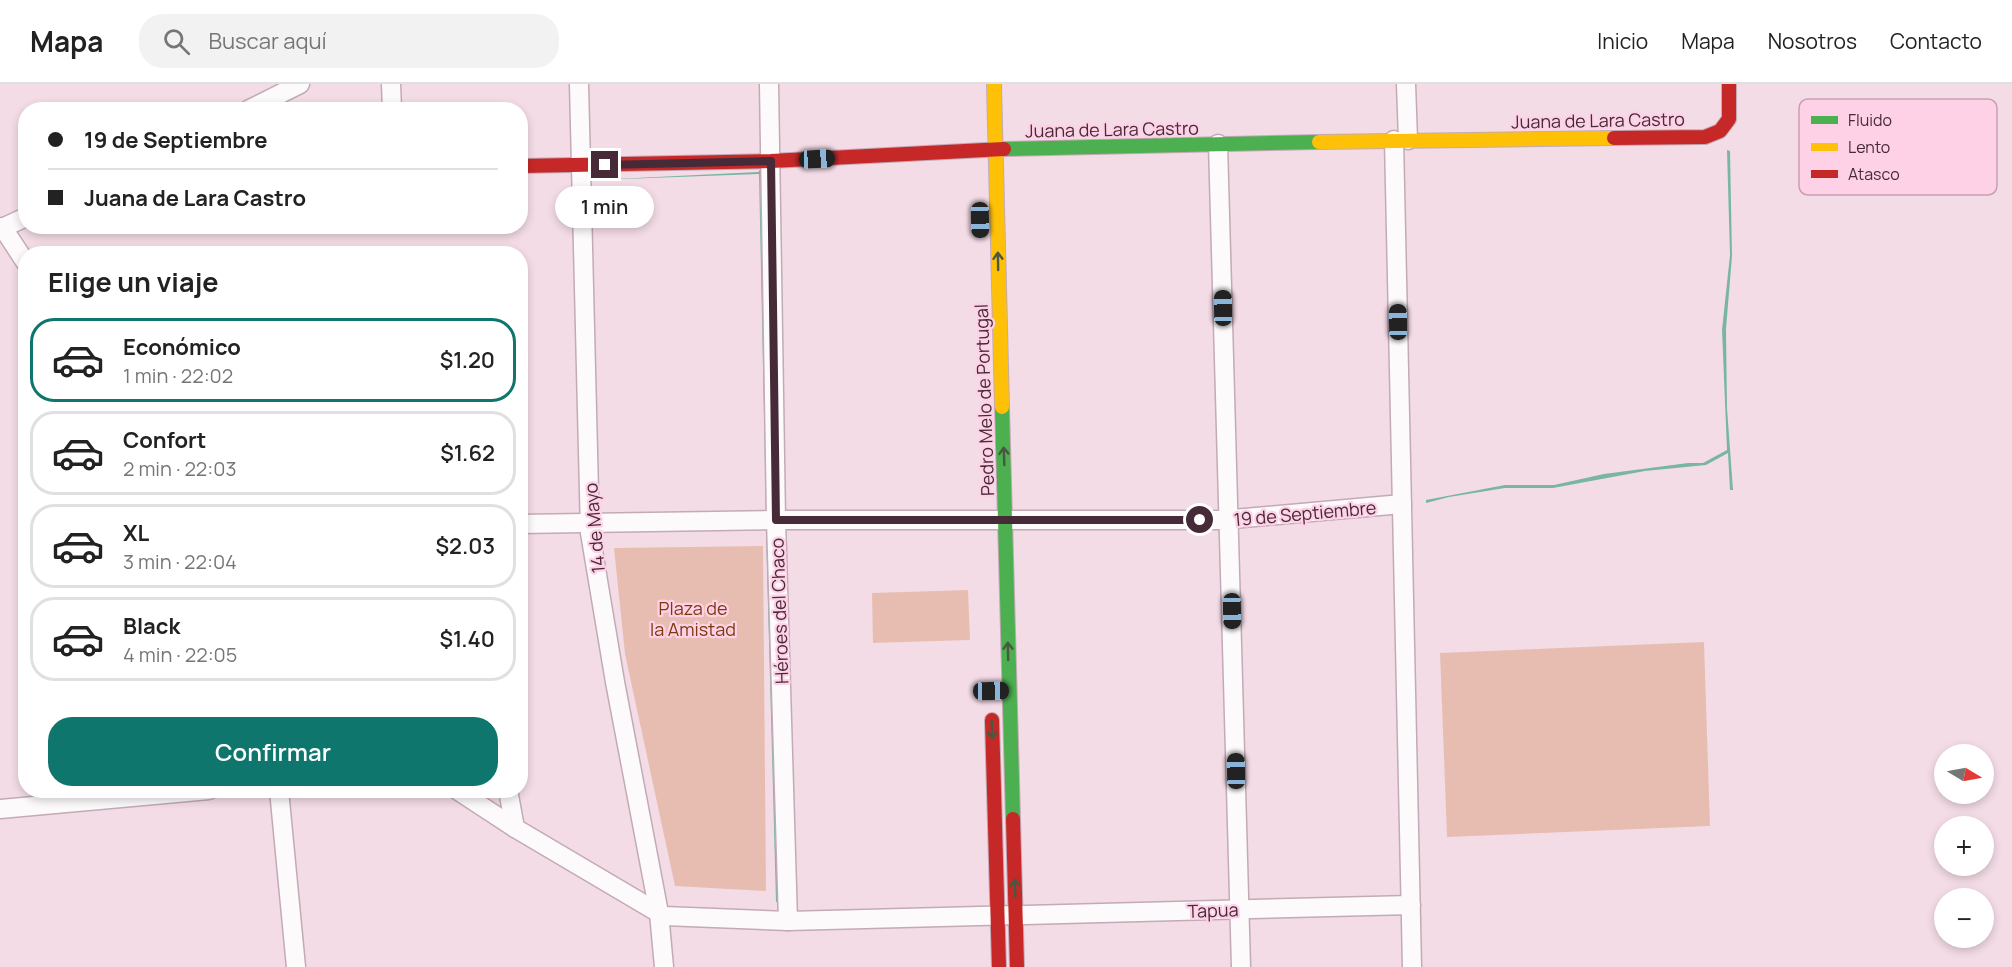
<!DOCTYPE html>
<html lang="es">
<meta charset="utf-8">
<style>
body{margin:0;font-family:Manrope,sans-serif;background:#f2f2f2;color:#222;height:100vh;display:flex;flex-direction:column;font-size:22px;white-space:nowrap}
*{box-sizing:border-box;margin:0}
p{font-size:20px;color:#767676}
.icon{flex:none;width:33px;height:33px;fill:none;stroke:currentColor;stroke-width:2;stroke-linecap:round;stroke-linejoin:round}
.map{position:relative;flex:1;overflow:hidden}
.drawer{position:absolute;left:18px;top:162px;width:510px;height:552px;display:flex;flex-direction:column;background:#fff;border-radius:24px;box-shadow:0 3px 9px #0003}
.drawer>*{flex:none}
.guide{position:absolute;left:18px;top:18px;width:510px;height:132px;border-radius:24px;box-shadow:0 3px 9px #0003;display:grid;align-content:center;height:132px;padding:0 30px;background:#fff}
.needle{width:39px;rotate:100deg}
.controls{position:absolute;left:1934px;top:660px;display:grid;gap:12px}
.controls a{display:grid;place-items:center;width:60px;height:60px;border-radius:50%;background:#fff;box-shadow:0 3px 9px #0003;font-size:30px}
.end{position:absolute;width:27px;height:27px;margin:-14px;border:8px solid #462a38;background:#fff;box-shadow:0 0 0 3px #fff}
.from{border-radius:50%}
.bubble{position:absolute;height:42px;border-radius:21px;background:#fff;box-shadow:0 3px 9px #0003;font-size:20px;font-weight:600;line-height:42px;text-align:center}
.car{position:absolute;width:18px;height:36px;margin:-18px -9px;border-radius:8px;box-shadow:0 0 4px 2px #0007;background:linear-gradient(#222 24%,#8ab4d8 0 40%,#222 0 76%,#8ab4d8 0 86%,#222 0)}
.guide b{display:flex;align-items:center;gap:21px;height:57px;font-size:22px}
.guide b+b{border-top:2px solid #e0e0e0}
.guide i{width:15px;height:15px;background:#222}
ul{padding:0;list-style:none}
li{display:flex;align-items:center;gap:18px;height:84px;margin:0 12px 9px;padding:0 18px;border:3px solid #e0e0e0;border-radius:24px}
li div{flex:1}
li b{display:block;font-size:22px}
li em{font-style:normal;font-weight:600}
li.on{border-color:#0f766e}
li>.icon{width:54px;height:54px;stroke-width:1.5}
h2{padding:0 30px;font-size:27px;line-height:72px}
.button{display:flex;gap:12px;margin-top:auto;padding:12px 30px}
.button a{flex:1;height:69px;border-radius:24px;background:#0f766e;color:#fff;font-size:24px;font-weight:600;line-height:69px;text-align:center}
header{display:flex;align-items:center;gap:36px;box-sizing:border-box;height:84px;padding:0 30px;background:#fff;border-bottom:2px solid #e0e0e0}
header strong{font-size:28px}
nav{display:flex;gap:33px;margin-inline-start:auto;font-size:21px}
.search{width:420px;height:54px;background:#f2f2f2;display:flex;align-items:center;gap:15px;box-sizing:border-box;padding:0 21px;border-radius:24px;color:#767676;font-size:22px}
.map>svg:first-child{display:block}
.green{fill:#e7bdb2}
.water{fill:#78b6a2}
.lines{fill:none;stroke-linecap:round;stroke-linejoin:round}
.street-casing{stroke:#c2aab6;stroke-width:21}
.fast-casing{stroke:#c2aab6;stroke-width:16}
.slow-casing{stroke:#c2aab6;stroke-width:16}
.jam-casing{stroke:#c2aab6;stroke-width:16}
.street{stroke:#fdfafb;stroke-width:18}
.fast{stroke:#4caf50;stroke-width:14}
.slow{stroke:#ffc107;stroke-width:14}
.jam{stroke:#c62828;stroke-width:14}
.oneway{stroke:#485940}
.route{stroke:#462a38;stroke-width:8}
.labels{text-anchor:middle;dominant-baseline:central;stroke-width:4.5;stroke-linejoin:round;paint-order:stroke}
.street-label{font-size:18px;fill:#462a38;stroke:#fed1e6}
.park-label{font-size:18px;fill:#7c390b;stroke:#fed1e6}
.key{fill:#fed1e6;stroke:#c79fb2;stroke-width:1.5}
.key-label{font-size:16px;fill:#462a38}
</style>
<header>
<strong>Mapa</strong>
<div class="search"><svg class="icon" aria-label="search" viewBox="0 0 24 24"><circle cx="10" cy="10" r="6"/><path d="M15 15l6 6"/></svg>Buscar aquí</div>
<nav><a>Inicio</a><a>Mapa</a><a>Nosotros</a><a>Contacto</a></nav>
</header>
<div class="map">
<svg width="2012" height="883" viewBox="0 0 2012 883">
<rect width="100%" height="100%" fill="#f4dce7"/>
<g class="green">
<path d="M763 462 766 807 675 802 625 570 614 464Z"/>
<path d="M968 506 970 556 873 559 872 509Z"/>
<path d="M1704 558 1710 742 1447 753 1440 569Z"/>
</g>
<g class="water">
<path d="M1727 66 1730 67 1732 172 1726 245 1727 324 1733 406H1730L1728 369 1706 381 1645 387 1553 404H1505L1449 413 1426 419V416L1505 401H1554L1604 390 1688 379H1703L1727 366 1722 246 1730 171Z"/>
<path d="M760 86 768 428H766L759 90 595 96 758 88Z"/>
<path d="M766 446H768L778 818H776Z"/>
</g>
<g class="lines">
<g class="street-casing">
<g id="street">
<path d="M391 0 392 26"/>
<path d="M579 0 590 449 615 598 659 829 664 883"/>
<path d="M769 0 776 436 788 837"/>
<path d="M1406 0 1408 56"/>
<path d="M248 26 300 0"/>
<path d="M1394 56 1412 883"/>
<path d="M1218 60 1241 883"/>
<path d="M0 143 3 144 26 179"/>
<path d="M0 145 26 133"/>
<path d="M520 440 776 436H1222L1402 420"/>
<path d="M279 706 296 883"/>
<path d="M457 706 515 744 664 832 788 837 1411 821"/>
<path d="M508 706 515 744"/>
<path d="M0 725 209 706"/>
</g>
</g>
<g class="fast-casing">
<g id="fast">
<path d="M1004 65 1319 58"/>
<path d="M1002 323 1013 735"/>
</g>
</g>
<g class="slow-casing">
<g id="slow">
<path d="M994 0 1002 323"/>
<path d="M1319 58 1614 54"/>
</g>
</g>
<g class="jam-casing">
<g id="jam">
<path d="M1614 54 1705 53 1720 47 1729 35V0"/>
<path d="M520 82 771 77 1004 65"/>
<path d="M992 636 999 883"/>
<path d="M1013 735 1017 883"/>
</g>
</g>
<use href="#street" class="street"/>
<use href="#fast" class="fast"/>
<use href="#slow" class="slow"/>
<use href="#jam" class="jam"/>
</g>
<defs><path id="oneway-shaft" d="M-6 0H5M1.5-3L5.5 0L1.5 3" fill="none" stroke-width="1.6" stroke-linecap="round" stroke-linejoin="round" transform="scale(1.5)"/></defs>
<g class="oneway">
<use href="#oneway-shaft" transform="translate(998 177) rotate(-91)"/>
<use href="#oneway-shaft" transform="translate(1004 372) rotate(-92)"/>
<use href="#oneway-shaft" transform="translate(1008 567) rotate(-91)"/>
<use href="#oneway-shaft" transform="translate(992 646) rotate(88)"/>
<use href="#oneway-shaft" transform="translate(1015 804) rotate(-92)"/>
</g>
<g class="lines">
<path class="route" d="M605 81 771 77 776 436H1200"/>
</g>
<g class="labels">
<g class="street-label">
<text transform="translate(1598 36) rotate(-1)">Juana de Lara Castro</text>
<text transform="translate(1112 45) rotate(-1)">Juana de Lara Castro</text>
<text transform="translate(984 316) rotate(-92)">Pedro Melo de Portugal</text>
<text transform="translate(1305 429) rotate(-5)">19 de Septiembre</text>
<text transform="translate(594 444) rotate(-95)">14 de Mayo</text>
<text transform="translate(779 527) rotate(-92)">Héroes del Chaco</text>
<text transform="translate(1213 826) rotate(-2)">Tapua</text>
</g>
<g class="park-label">
<text x="693" y="524">Plaza de<tspan x="693" dy="21">la Amistad</tspan></text>
</g>
</g>
<rect x="1799" y="15" width="198" height="96" rx="9" class="key"/>
<rect x="1811" y="32" width="27" height="8" fill="#4caf50"/>
<rect x="1811" y="59" width="27" height="8" fill="#ffc107"/>
<rect x="1811" y="86" width="27" height="8" fill="#c62828"/>
<g class="key-label">
<text x="1848" y="42">Fluido</text>
<text x="1848" y="69">Lento</text>
<text x="1848" y="96">Atasco</text>
</g>
</svg>
<div class="controls">
<a><svg class="needle" viewBox="-14 -14 28 28"><path d="M0-13l5 13h-10z" fill="#e53935"/><path d="M0 13l5-13h-10z" fill="#767676"/></svg></a>
<a>+</a>
<a>−</a>
</div>
<i class="end from" style="left:1200px;top:436px"></i>
<i class="end" style="left:605px;top:81px"></i>
<div class="bubble" style="left:555px;top:102px;width:99px">1 min</div>
<i class="car" style="left:817px;top:75px;rotate:87deg"></i>
<i class="car" style="left:980px;top:136px;rotate:179deg"></i>
<i class="car" style="left:1223px;top:224px;rotate:359deg"></i>
<i class="car" style="left:1398px;top:238px;rotate:359deg"></i>
<i class="car" style="left:1232px;top:527px;rotate:179deg"></i>
<i class="car" style="left:991px;top:607px;rotate:89deg"></i>
<i class="car" style="left:1236px;top:687px;rotate:359deg"></i>
<div class="guide">
<b><i class="from"></i>19 de Septiembre</b>
<b><i></i>Juana de Lara Castro</b>
</div>
<section class="drawer">
<h2>Elige un viaje</h2>
<ul>
<li class="on"><svg class="icon" aria-label="car" viewBox="0 0 24 24"><path d="M5 17H2v-5l4-1 3-4h7l3 4 3 1v5h-3M9 17h6M6 11h13"/><circle cx="7" cy="17" r="2"/><circle cx="17" cy="17" r="2"/></svg><div><b>Económico</b><p>1 min · 22:02</p></div><em>$1.20</em></li>
<li><svg class="icon" aria-label="car" viewBox="0 0 24 24"><path d="M5 17H2v-5l4-1 3-4h7l3 4 3 1v5h-3M9 17h6M6 11h13"/><circle cx="7" cy="17" r="2"/><circle cx="17" cy="17" r="2"/></svg><div><b>Confort</b><p>2 min · 22:03</p></div><em>$1.62</em></li>
<li><svg class="icon" aria-label="car" viewBox="0 0 24 24"><path d="M5 17H2v-5l4-1 3-4h7l3 4 3 1v5h-3M9 17h6M6 11h13"/><circle cx="7" cy="17" r="2"/><circle cx="17" cy="17" r="2"/></svg><div><b>XL</b><p>3 min · 22:04</p></div><em>$2.03</em></li>
<li><svg class="icon" aria-label="car" viewBox="0 0 24 24"><path d="M5 17H2v-5l4-1 3-4h7l3 4 3 1v5h-3M9 17h6M6 11h13"/><circle cx="7" cy="17" r="2"/><circle cx="17" cy="17" r="2"/></svg><div><b>Black</b><p>4 min · 22:05</p></div><em>$1.40</em></li>
</ul>
<div class="button"><a>Confirmar</a></div>
</section>
</div>
